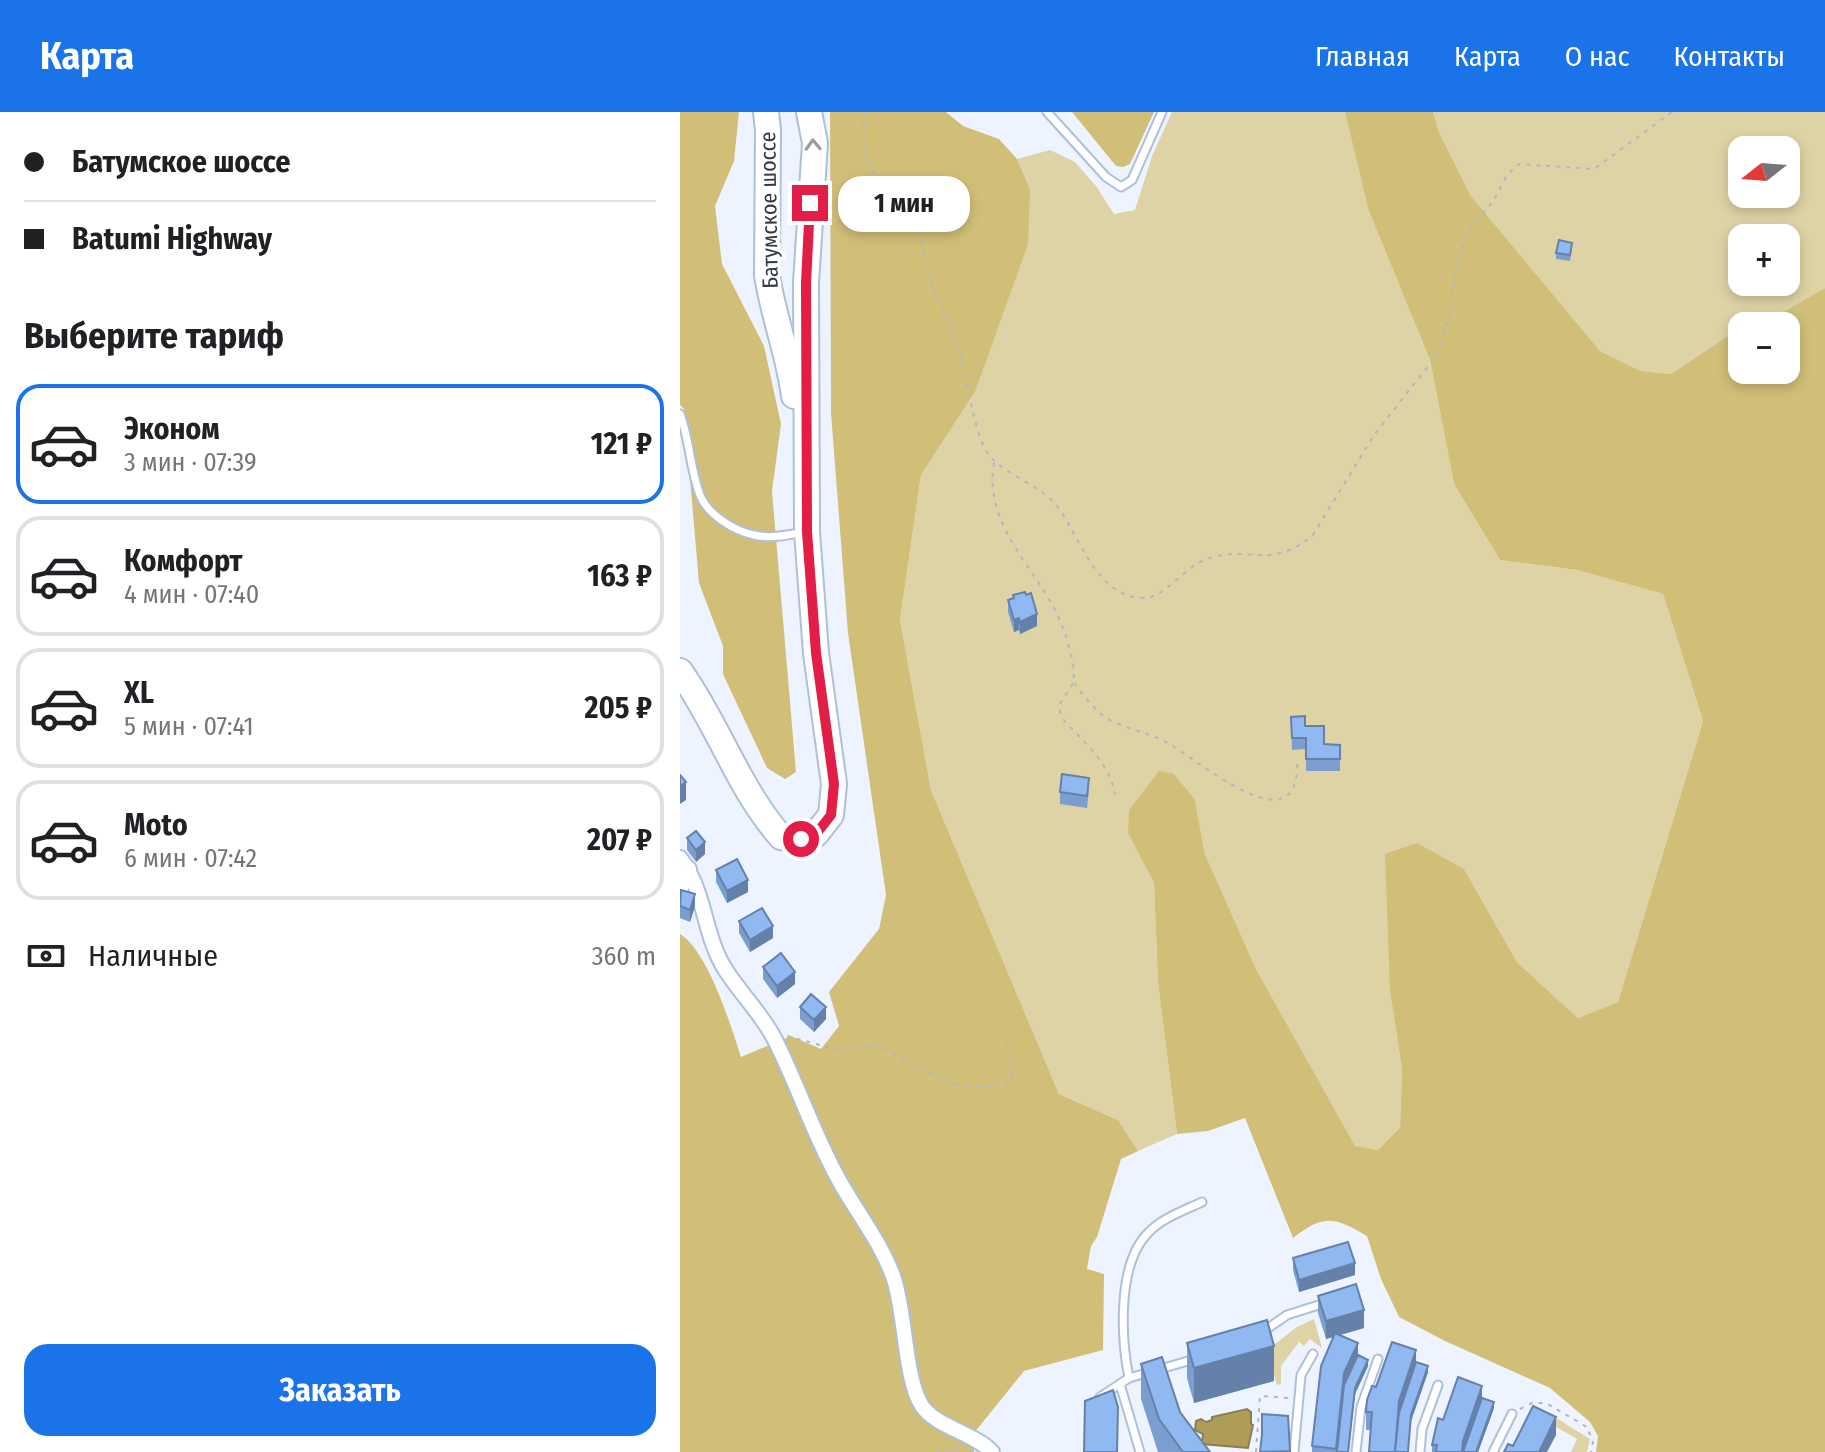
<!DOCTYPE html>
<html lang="ru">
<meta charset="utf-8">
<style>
body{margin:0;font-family:"Fira Sans Condensed",sans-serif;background:#f2f2f2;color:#202124;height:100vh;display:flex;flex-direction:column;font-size:30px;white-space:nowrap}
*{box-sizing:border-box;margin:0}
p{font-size:26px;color:#757577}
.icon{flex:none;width:44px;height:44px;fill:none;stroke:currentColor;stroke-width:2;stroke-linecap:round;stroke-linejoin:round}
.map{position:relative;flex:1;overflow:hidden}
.sheet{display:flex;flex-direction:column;background:#fff;width:680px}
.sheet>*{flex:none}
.hud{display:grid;align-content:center;height:176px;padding:0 24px;background:#fff}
.needle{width:52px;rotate:253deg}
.buttons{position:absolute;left:1048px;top:24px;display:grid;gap:16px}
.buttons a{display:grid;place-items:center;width:72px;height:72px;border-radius:16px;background:#fff;box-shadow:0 4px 12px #0003;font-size:40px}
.end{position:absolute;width:36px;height:36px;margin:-18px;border:10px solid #e11d48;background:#fff;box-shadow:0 0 0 4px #fff}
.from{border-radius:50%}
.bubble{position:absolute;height:56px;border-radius:24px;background:#fff;box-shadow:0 4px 12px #0003;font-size:26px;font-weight:700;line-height:56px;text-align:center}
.hud b{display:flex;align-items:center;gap:28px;height:76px;font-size:30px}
.hud b+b{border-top:2px solid #e0e0e0}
.hud i{width:20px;height:20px;background:#202124}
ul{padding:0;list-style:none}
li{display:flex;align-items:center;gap:24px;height:120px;margin:0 16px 12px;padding:0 8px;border:4px solid #e0e0e0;border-radius:24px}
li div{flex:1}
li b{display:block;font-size:30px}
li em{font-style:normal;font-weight:700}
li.current{border-color:#1a73e8}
li>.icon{width:72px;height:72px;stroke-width:1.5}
h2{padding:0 24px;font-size:36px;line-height:96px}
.pay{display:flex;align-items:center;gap:20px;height:88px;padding:0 24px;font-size:30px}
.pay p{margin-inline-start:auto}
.primary-button{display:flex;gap:16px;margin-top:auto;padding:16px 24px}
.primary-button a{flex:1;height:92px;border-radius:24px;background:#1a73e8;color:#fff;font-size:32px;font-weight:700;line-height:92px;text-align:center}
header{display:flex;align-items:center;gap:48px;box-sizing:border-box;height:112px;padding:0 40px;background:#1a73e8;color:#fff}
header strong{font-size:38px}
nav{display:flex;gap:44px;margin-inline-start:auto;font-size:28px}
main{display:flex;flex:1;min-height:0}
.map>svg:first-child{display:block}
.green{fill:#ded3a5;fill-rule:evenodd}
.forest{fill:#d1bf78}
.water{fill:#af9d57;stroke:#8a7f51;stroke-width:2}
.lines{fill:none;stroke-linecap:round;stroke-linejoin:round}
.service-casing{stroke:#aec0d9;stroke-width:11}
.minor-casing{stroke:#aec0d9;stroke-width:18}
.trunk-casing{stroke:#aec0d9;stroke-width:28}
.path{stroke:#b0b7c2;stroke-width:2;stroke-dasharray:4 6;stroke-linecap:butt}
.service{stroke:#fff;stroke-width:7}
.minor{stroke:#fff;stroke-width:14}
.trunk{stroke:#fff;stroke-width:24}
.wall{fill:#7c9ecf}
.shaded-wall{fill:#6581a9}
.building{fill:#90b8f1;stroke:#6581a9;stroke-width:2}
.oneway{stroke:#989ca1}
.route{stroke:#e11d48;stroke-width:10}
.labels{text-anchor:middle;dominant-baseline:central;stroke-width:7;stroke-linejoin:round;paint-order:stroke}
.street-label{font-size:22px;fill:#323943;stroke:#fff}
</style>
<header>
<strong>Карта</strong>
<nav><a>Главная</a><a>Карта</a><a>О нас</a><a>Контакты</a></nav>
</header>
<main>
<section class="sheet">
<div class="hud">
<b><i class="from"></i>Батумское шоссе</b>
<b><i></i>Batumi Highway</b>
</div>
<h2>Выберите тариф</h2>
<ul>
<li class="current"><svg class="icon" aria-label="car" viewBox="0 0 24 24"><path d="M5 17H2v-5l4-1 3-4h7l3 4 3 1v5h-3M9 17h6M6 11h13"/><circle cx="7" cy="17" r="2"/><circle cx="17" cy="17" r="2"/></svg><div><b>Эконом</b><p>3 мин · 07:39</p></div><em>121 ₽</em></li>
<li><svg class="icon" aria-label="car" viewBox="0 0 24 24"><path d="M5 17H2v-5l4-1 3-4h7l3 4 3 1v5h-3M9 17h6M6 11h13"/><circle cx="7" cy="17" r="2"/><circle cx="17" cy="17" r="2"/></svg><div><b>Комфорт</b><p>4 мин · 07:40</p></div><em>163 ₽</em></li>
<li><svg class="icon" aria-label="car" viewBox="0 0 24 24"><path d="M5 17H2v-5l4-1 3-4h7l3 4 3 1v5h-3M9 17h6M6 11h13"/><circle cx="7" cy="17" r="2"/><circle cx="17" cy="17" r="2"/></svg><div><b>XL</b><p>5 мин · 07:41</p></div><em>205 ₽</em></li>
<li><svg class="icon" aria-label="car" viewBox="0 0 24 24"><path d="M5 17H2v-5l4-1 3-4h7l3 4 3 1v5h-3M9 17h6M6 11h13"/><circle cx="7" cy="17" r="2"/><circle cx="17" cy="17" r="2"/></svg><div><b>Moto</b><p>6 мин · 07:42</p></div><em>207 ₽</em></li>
</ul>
<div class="pay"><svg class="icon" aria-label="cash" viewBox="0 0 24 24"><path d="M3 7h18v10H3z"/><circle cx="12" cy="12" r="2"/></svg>Наличные<p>360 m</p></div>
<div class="primary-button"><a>Заказать</a></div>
</section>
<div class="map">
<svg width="1145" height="1340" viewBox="0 0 1145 1340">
<rect width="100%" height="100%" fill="#edf4ff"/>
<g class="green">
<path d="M492 0H665L688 97 750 248 774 372 820 448 897 458 983 482 1023 609 938 890 898 906 837 850 784 757 710 879 722 958 720 1017 698 1038 675 1035 576 857 525 742 515 688 448 720 474 771 478 871 497 1022 458 1039 438 1008 379 982 251 678 220 508 241 363 295 280 350 77 337 47 370 38 395 50 416 74 434 102 455 98 472 44Z"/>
<path d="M753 0H1145V176L1089 211 1062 214V220L1046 225 991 262 961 259 920 239 791 84 759 20ZM1062 38H1106V82H1062ZM1062 126H1106V170H1062Z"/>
<path d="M634 1207 642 1236 630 1227 624 1234 619 1230 601 1254V1272L597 1273 587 1238 617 1215Z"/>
<path d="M861 1299H865L910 1327 907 1340H891L897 1327 855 1303Z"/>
</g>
<g class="forest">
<path d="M0 0H59L54 49 35 94 42 152 84 234 101 312 92 379 116 660 105 667 87 656 43 562V534L19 471 4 297 0 293Z"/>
<path d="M150 0H266L283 14 319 27 337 47 350 77 348 132 295 280 241 363 220 508 251 678 379 982 438 1008 458 1039 441 1047 417 1125 411 1134 407 1157 424 1162 423 1238 344 1259 294 1321V1340H0V822C28 839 51 914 61 945L111 924 141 937 159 914 149 880 199 817 206 783 168 521 151 301Z"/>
<path d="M392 0H474L450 52 443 55 436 54Z"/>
<path d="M665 0H753L759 20 791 84 920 239 961 259 991 262 1046 225 1062 220V258H1106V214H1080L1145 176V1340H916L918 1324 910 1310 870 1276 765 1229 719 1205 701 1167 687 1124C654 1105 644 1102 613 1126L565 1006 528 1019 497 1022 478 871 474 771 448 721 449 698 479 659 494 662 515 688 525 742 576 857 675 1034 698 1038 720 1016 722 958 710 879 705 742 737 731 784 757 837 850 898 906 938 890 1023 609 983 482 897 458 820 448 774 372 750 248 688 97Z"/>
</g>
<path class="water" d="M567 1297 571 1300V1312L573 1313 568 1336 522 1332 523 1322 515 1318 516 1309 521 1307 526 1310 532 1308V1305Z"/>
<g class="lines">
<g class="service-casing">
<g id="service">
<path d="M367 0 426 65 441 75 452 68 482 0"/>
<path d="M0 302C10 329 10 357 20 383 27 402 54 419 74 423 90 427 108 423 124 420"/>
<path d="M581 1221 607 1203 645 1191"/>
<path d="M449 1266C441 1226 437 1152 468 1121 482 1106 503 1099 522 1090"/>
<path d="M440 1272 460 1340"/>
<path d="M420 1285 449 1266 515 1247"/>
<path d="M614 1340 621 1263 633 1242"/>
<path d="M676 1340 681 1295 698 1247"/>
<path d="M740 1340 742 1317 758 1273"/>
<path d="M813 1340 832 1302"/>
</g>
</g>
<g class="minor-casing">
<g id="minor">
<path d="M0 746C26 780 23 822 45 857 60 881 81 901 94 926 118 973 134 1024 160 1070 178 1102 200 1129 213 1164 226 1200 224 1266 242 1294 256 1315 294 1321 312 1340"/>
<path d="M0 778 9 757"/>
</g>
</g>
<g class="trunk-casing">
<g id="trunk">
<path d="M86 0 88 18 87 163C93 204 109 243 114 284"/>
<path d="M0 559C38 612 58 676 101 725L121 727 136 722 151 703 154 672 136 541 127 420 126 171 135 31 129 0"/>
</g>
</g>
<g class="path">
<path d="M184 0C183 26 182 55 205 72 218 81 229 84 235 100 241 114 242 138 246 153 254 181 268 206 277 233 288 265 290 301 303 333 315 362 361 370 380 398 402 430 418 486 464 486 488 485 504 453 530 446 572 433 589 459 633 423L694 323 757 243 770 202 778 145 790 117 814 88 827 63 839 52 914 57 992 0"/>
<path d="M314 351C303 416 358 456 381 511 386 523 397 557 393 570 390 582 375 589 381 603 384 610 391 616 397 622 414 640 431 657 435 683"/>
<path d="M394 571C404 584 414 598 428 607 446 617 467 620 486 630 518 647 622 740 617 647"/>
<path d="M107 924 158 938 198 933 244 959 283 974H314L330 969 333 950 327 932"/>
<path d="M840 1297 852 1291H866L907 1315 913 1330 911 1340"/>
<path d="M256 1340 266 1336H282"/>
<path d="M576 1340 580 1284 608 1286"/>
</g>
<use href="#service" class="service"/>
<use href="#minor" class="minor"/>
<use href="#trunk" class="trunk"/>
</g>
<g class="wall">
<path d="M892 137 890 149 876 147V141Z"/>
<path d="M333 483 357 514 340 522 339 518 334 520 328 500V488L333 486Z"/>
<path d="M611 605 625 614 644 632 660 633V659H626V637L612 638Z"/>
<path d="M409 678 407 696 380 692V680Z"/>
<path d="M7 726 25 742 16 750 7 738Z"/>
<path d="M36 758 68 780 47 791 36 770Z"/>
<path d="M0 781 15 794 10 810 0 806Z"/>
<path d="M59 809 93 826 70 840 59 821Z"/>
<path d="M83 855 115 872 97 886 83 867Z"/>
<path d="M120 895 146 907 134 920 120 907Z"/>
<path d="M613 1146 675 1163 619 1180 613 1158Z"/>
<path d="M638 1184 684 1216 660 1223 688 1254 675 1282 669 1340H632V1334L653 1225 646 1227 638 1201Z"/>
<path d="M507 1231 594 1269 514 1291 507 1266Z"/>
<path d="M736 1250 748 1260 731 1309 691 1318H686V1300L696 1275Z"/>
<path d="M461 1252 500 1300 530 1340H478L461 1287Z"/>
<path d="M802 1286 814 1296 798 1340H752V1333L763 1308Z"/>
</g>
<g class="shaded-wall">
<path d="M357 502V514L340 522V510Z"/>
<path d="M339 506V518L334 520V508Z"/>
<path d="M6 670V688L0 692V674Z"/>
<path d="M25 730V742L16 750V738Z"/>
<path d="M68 768V780L47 791V779Z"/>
<path d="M15 782V794L10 810V798Z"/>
<path d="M93 814V826L70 840V828Z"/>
<path d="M115 860V872L97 886V874Z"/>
<path d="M146 895V907L134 920V908Z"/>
<path d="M675 1151V1163L619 1180V1168Z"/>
<path d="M684 1198V1216L646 1227V1209Z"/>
<path d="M678 1231V1249L658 1340H656L664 1261Z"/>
<path d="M594 1234V1269L514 1291V1256Z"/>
<path d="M736 1238V1256L716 1340 719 1289Z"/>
<path d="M688 1248V1254L675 1282 668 1340 675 1276Z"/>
<path d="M748 1254V1260L731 1309V1303Z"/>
<path d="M802 1274V1292L785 1340H782L783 1329Z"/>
<path d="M814 1290V1296L798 1340H796Z"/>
<path d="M876 1305V1323L867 1340H859Z"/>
</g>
<g class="building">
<path d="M879 128 892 131 890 143 876 141Z"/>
<path d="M345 480 346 483 351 481 357 502 340 510 339 506 334 508 328 488 334 486 333 483Z"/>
<path d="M625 604V614H644V632L660 633V647H626V626H612L611 605Z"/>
<path d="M382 662 409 666 407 684 380 680Z"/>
<path d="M0 663 6 670 0 674Z"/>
<path d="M16 719 25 730 16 738 7 726Z"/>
<path d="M57 747 68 768 47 779 36 758Z"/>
<path d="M1 778 15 782 10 798 0 794Z"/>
<path d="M82 796 93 814 70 828 59 809Z"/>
<path d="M101 841 115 860 97 874 83 855Z"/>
<path d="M131 882 146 895 134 908 120 895Z"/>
<path d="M668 1130 675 1151 619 1168 613 1146Z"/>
<path d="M676 1172 684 1198 646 1209 638 1184Z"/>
<path d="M587 1208 594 1234 514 1256 507 1231Z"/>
<path d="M655 1221 678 1231 664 1261 656 1337 632 1334 641 1254Z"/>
<path d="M712 1230 736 1238 719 1289 715 1340H689L692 1300H686L687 1288 692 1274 696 1275Z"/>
<path d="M678 1243 688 1248 675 1276 668 1340H657L664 1273Z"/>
<path d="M482 1245 500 1300 530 1340H503L479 1307 461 1252Z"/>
<path d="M736 1250 748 1254 731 1303 728 1340H715L719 1301Z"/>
<path d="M778 1265 802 1274 783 1329 782 1340H756L757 1333H752L758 1306 763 1308Z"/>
<path d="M433 1278 438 1295 437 1340H404L405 1289Z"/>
<path d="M802 1286 814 1290 796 1340H783Z"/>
<path d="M853 1294 876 1305 859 1340H824L828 1332 833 1334Z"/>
<path d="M582 1302 608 1304 610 1339 580 1340 582 1322Z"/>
</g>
<defs><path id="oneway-chevron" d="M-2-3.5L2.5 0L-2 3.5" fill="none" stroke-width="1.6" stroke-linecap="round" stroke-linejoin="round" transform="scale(2)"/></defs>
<use class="oneway" href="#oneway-chevron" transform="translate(133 33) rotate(-92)"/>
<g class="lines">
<path class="route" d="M121 727 136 722 151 703 154 672 136 541 127 420 126 171 130 91"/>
</g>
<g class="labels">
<g class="street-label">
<text transform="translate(89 98) rotate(-91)">Батумское шоссе</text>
</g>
</g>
</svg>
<div class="buttons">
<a><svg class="needle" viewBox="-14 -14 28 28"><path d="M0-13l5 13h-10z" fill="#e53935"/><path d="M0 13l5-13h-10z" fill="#757577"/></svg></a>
<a>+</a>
<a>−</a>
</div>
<i class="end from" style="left:121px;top:727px"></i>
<i class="end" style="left:130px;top:91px"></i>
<div class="bubble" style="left:158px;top:64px;width:132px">1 мин</div>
</div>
</main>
